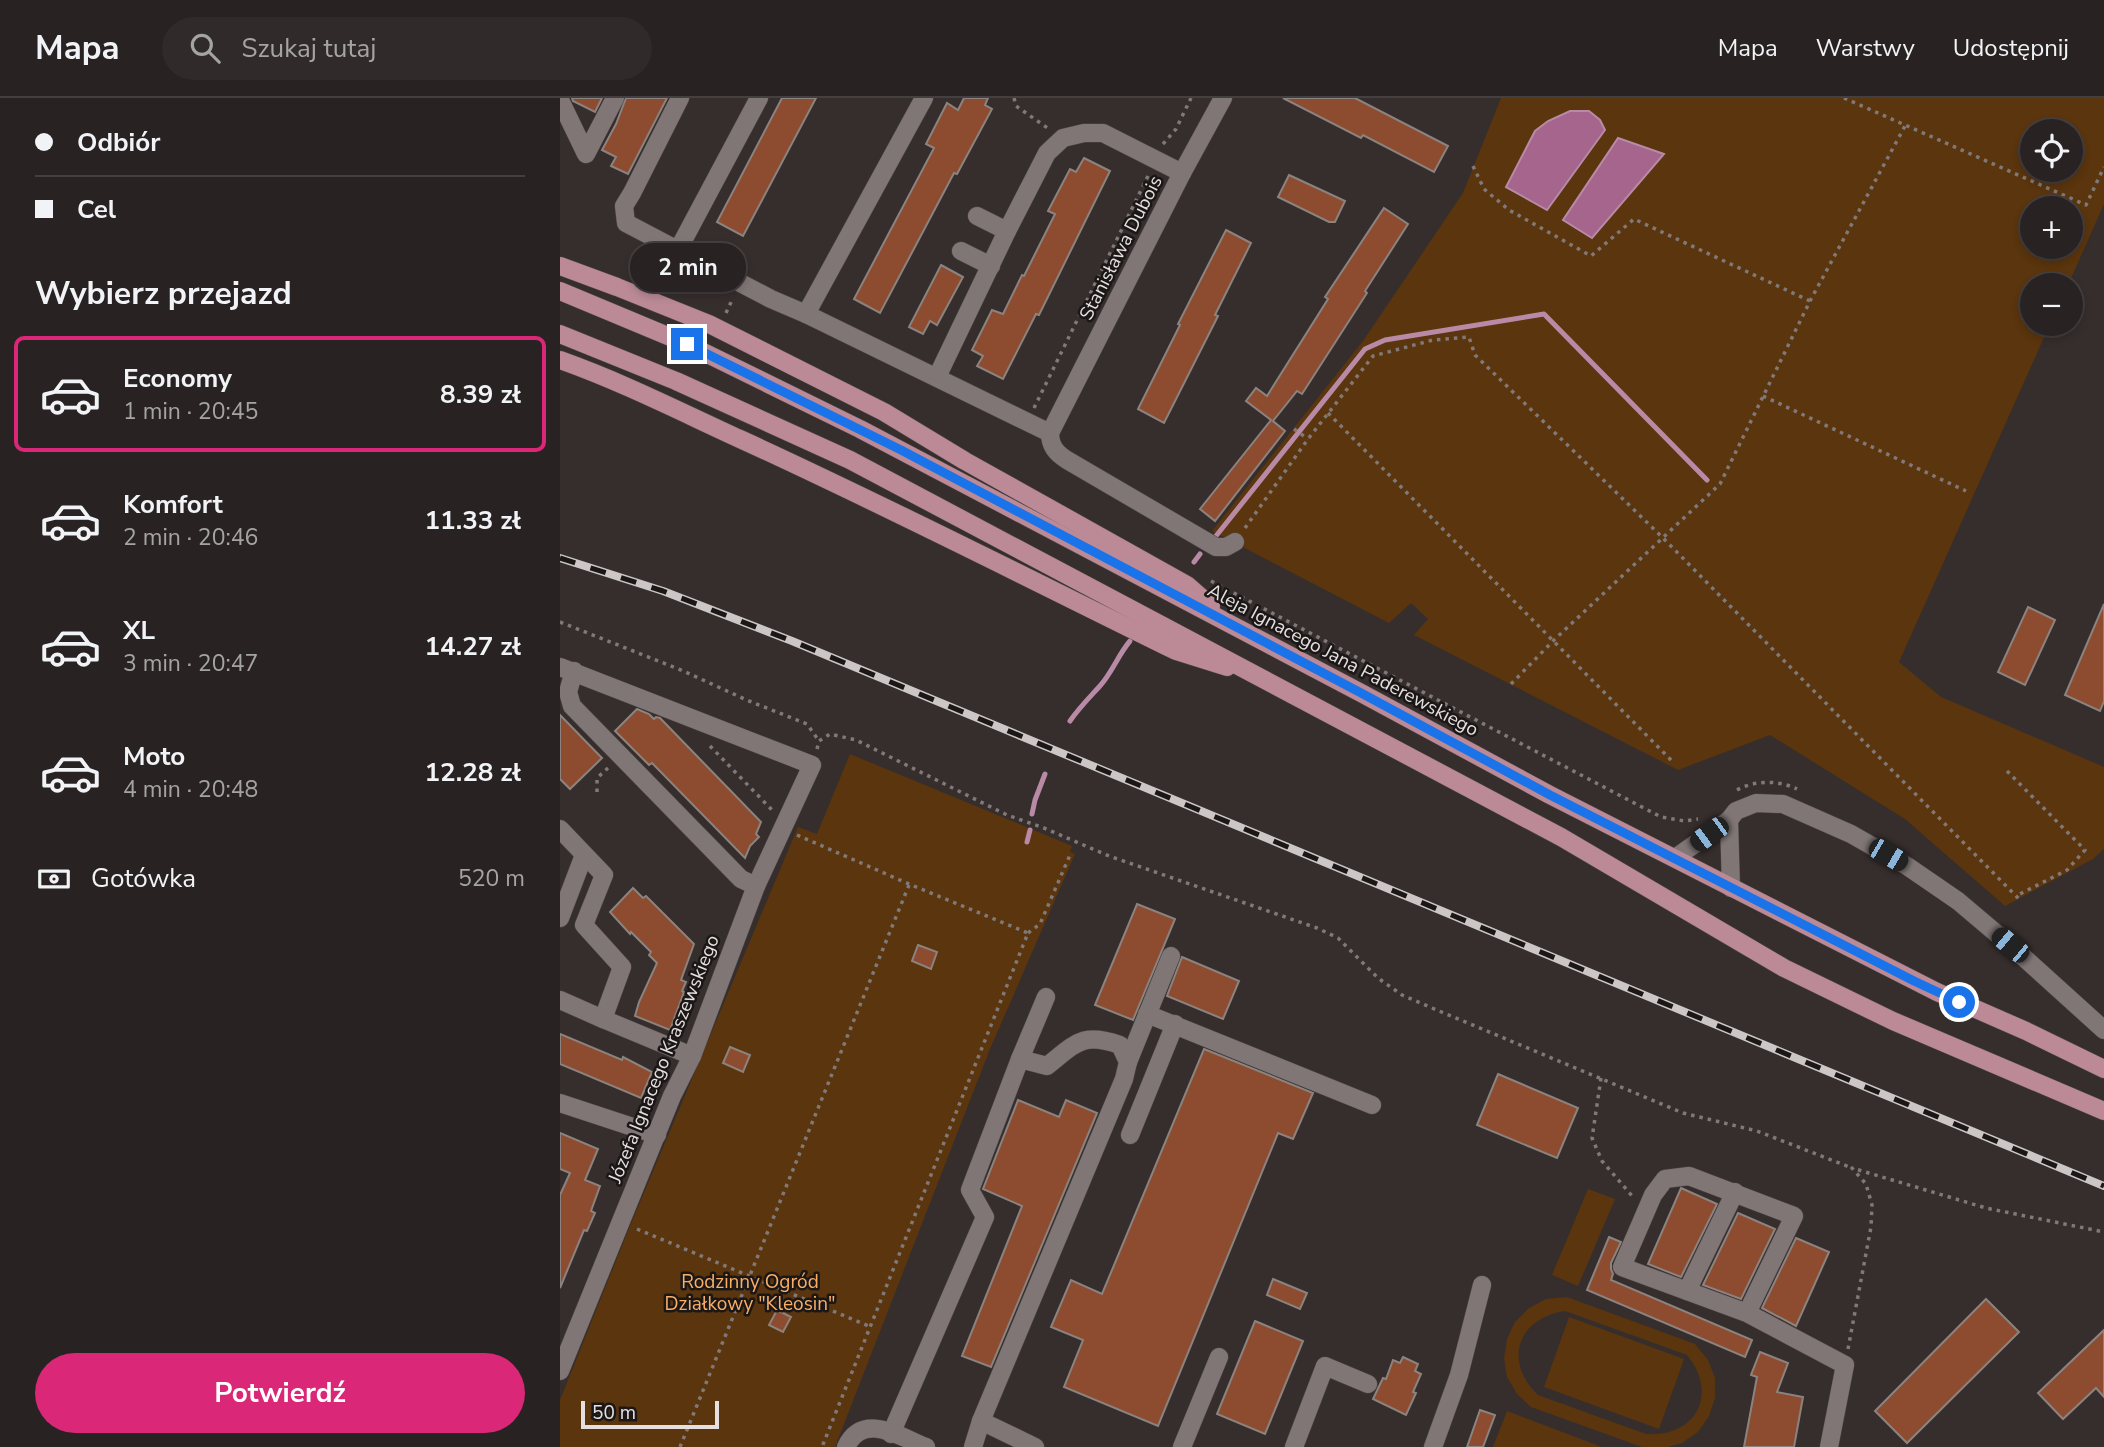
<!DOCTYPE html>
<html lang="pl">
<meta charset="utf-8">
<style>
body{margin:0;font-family:"Nunito Sans",sans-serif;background:#302a2a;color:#f1f3f6;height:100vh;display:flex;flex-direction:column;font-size:26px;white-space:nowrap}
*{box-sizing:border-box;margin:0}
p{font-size:23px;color:#a5a4a5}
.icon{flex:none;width:38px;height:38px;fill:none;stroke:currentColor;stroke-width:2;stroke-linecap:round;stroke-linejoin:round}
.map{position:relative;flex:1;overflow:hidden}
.sheet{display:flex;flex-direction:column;background:#282222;width:560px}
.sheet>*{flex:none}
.top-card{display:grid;align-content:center;height:154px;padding:0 35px;background:#282222}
.fabs{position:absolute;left:1460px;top:21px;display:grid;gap:14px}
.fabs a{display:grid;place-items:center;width:63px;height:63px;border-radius:50%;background:#282222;box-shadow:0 4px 10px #0003,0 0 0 2px #443f40;font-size:35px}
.scale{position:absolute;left:21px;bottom:18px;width:138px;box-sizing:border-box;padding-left:7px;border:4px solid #e5e0df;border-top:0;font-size:19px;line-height:24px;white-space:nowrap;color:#e5e0df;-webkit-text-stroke:5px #1b1717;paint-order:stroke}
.end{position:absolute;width:32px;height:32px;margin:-16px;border:9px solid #1a73e8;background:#fff;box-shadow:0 0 0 4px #fff}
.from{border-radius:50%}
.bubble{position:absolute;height:49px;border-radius:24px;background:#282222;box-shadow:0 4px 10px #0003,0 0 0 2px #443f40;font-size:23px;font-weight:700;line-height:49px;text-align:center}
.car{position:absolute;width:21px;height:42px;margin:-21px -10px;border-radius:9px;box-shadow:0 0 5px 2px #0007;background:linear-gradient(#222 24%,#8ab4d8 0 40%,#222 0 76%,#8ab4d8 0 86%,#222 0)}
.top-card b{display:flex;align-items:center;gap:24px;height:66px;font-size:26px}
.top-card b+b{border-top:2px solid #443f40}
.top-card i{width:18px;height:18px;background:#f1f3f6}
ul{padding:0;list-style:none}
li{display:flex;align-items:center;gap:21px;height:116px;margin:0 14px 10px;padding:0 21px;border:4px solid transparent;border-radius:10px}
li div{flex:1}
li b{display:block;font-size:26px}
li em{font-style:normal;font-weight:700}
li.active{border-color:#db2777}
li>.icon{width:63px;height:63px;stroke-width:1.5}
h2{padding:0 35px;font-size:32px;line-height:84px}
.pay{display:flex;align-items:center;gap:18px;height:77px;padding:0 35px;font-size:26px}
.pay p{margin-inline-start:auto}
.button{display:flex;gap:14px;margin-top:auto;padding:14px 35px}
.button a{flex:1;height:80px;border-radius:42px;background:#db2777;color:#fff;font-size:28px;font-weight:700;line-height:80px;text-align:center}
header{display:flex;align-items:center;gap:42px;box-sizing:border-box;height:98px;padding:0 35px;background:#282222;border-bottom:2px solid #443f40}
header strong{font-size:33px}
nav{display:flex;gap:38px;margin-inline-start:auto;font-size:24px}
.search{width:490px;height:63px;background:#302a2a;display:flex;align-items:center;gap:18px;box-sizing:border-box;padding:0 24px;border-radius:38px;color:#a5a4a5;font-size:26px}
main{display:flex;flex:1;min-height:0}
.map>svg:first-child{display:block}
.green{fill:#5a350d;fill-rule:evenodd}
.water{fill:#a5658d;stroke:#b88aa6;stroke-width:2}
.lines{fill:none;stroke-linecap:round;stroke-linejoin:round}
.stream{stroke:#b88aa6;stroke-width:5}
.building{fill:#8d4c30;stroke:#8b837f;stroke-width:2}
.minor-casing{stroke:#514b4a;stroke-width:19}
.major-casing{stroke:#514b4a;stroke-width:19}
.path{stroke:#807978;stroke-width:3.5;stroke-dasharray:3.5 5;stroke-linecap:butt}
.minor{stroke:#807676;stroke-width:18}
.major{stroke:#bb8a96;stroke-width:18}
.rail-casing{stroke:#ccc7c6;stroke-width:8}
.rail{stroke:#1b1717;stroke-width:5;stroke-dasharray:16;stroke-linecap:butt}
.route{stroke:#1a73e8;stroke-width:9}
.labels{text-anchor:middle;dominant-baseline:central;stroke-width:5;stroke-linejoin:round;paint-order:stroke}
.street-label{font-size:19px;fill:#e5e0df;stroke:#1b1717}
.park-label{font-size:19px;fill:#faae64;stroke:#1b1717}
</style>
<header>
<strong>Mapa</strong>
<div class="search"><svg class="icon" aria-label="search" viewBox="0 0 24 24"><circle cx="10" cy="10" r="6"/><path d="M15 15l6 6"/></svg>Szukaj tutaj</div>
<nav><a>Mapa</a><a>Warstwy</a><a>Udostępnij</a></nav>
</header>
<main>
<section class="sheet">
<div class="top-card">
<b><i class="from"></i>Odbiór</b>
<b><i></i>Cel</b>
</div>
<h2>Wybierz przejazd</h2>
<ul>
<li class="active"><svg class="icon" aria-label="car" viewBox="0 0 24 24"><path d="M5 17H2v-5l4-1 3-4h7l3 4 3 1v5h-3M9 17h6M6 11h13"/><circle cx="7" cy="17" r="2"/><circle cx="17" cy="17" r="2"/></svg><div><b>Economy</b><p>1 min · 20:45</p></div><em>8.39 zł</em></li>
<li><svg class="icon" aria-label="car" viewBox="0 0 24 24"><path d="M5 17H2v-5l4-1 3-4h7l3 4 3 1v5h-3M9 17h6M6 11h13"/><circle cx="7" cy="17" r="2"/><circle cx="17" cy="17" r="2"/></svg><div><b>Komfort</b><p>2 min · 20:46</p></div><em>11.33 zł</em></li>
<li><svg class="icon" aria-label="car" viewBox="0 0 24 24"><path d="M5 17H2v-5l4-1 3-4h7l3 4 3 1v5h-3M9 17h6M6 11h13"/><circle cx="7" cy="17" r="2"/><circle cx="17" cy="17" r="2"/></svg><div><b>XL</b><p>3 min · 20:47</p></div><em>14.27 zł</em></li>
<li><svg class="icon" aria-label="car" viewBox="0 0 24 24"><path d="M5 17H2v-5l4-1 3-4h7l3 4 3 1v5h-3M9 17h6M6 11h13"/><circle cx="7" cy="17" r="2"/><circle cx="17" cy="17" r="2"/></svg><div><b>Moto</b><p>4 min · 20:48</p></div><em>12.28 zł</em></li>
</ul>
<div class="pay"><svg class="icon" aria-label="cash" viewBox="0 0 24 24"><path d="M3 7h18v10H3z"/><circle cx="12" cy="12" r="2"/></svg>Gotówka<p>520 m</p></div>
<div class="button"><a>Potwierdź</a></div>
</section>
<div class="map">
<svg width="1544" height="1349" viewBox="0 0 1544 1349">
<rect width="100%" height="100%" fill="#362e2d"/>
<g class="green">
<path d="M941 0H1544V106L1508 187H1472V226H1490L1339 564 1381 599 1544 669V751L1533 761 1445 808 1345 721 1210 637 1118 672 854 537 868 521 851 505 829 525 652 433 803 243 903 95ZM1472 33H1510V72H1472ZM1472 110H1510V149H1472Z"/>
<path d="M290 656 512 748 510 754 515 756 430 951 275 1349H0V1302L70 1128 238 729 257 736Z"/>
<path d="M1028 1091 1055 1101 1018 1188 992 1177Z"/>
<path d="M1007 1199 1135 1246 1148 1262 1155 1280V1300L1149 1318 1138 1334 1122 1345 1108 1349H1082L971 1309 957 1296 947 1279 944 1260 947 1241 955 1224 969 1210 986 1201ZM1005 1213 1127 1257C1159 1296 1136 1339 1086 1336L978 1297C943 1264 957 1220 1005 1213Z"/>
<path d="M1009 1219 1124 1261 1099 1331 984 1289Z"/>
<path d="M947 1313 1042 1349H933Z"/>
</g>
<g class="water">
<path d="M1010 13H1029L1040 22 1045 32 987 112 946 89 975 33 988 23Z"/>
<path d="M1058 40 1104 56 1032 140 1003 122Z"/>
</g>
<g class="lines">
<g class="stream">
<path d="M656 438 805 251 825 242 984 216 1147 382"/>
<path d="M634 464 640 456"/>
<path d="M510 623C519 610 529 600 539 589 552 575 558 557 570 543"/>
<path d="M472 716 475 702 485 676"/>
<path d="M467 744 470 732"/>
</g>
</g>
<g class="building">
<path d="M12 0H42L35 14 13 3Z"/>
<path d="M66 0H107L68 76 51 68 56 59 42 52 56 26Z"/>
<path d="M222 0H256L183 138 157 124Z"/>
<path d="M404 0H428L425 7 432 11 397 76 394 75 320 215 294 201 374 50 366 46 387 5 398 12Z"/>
<path d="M723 0H795L888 48 874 74 803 37 801 40Z"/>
<path d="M524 60 550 73 479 217 476 216 443 281 417 268 423 258 412 252 432 212 443 216 462 177 464 178 495 116 488 113 510 71 516 74Z"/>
<path d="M729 77 785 103 775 124H769L718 99Z"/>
<path d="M824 110 848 126 805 193 807 195 742 296 737 293 713 323 725 333 655 423 640 411 711 322 686 303 696 290 707 298 768 201 765 199Z"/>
<path d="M666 132 691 145 655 217 658 218 604 325 578 311 620 227 618 226Z"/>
<path d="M381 167 403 179 377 227 370 223 363 236 349 229Z"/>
<path d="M1544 506V603L1540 613 1505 597Z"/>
<path d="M1468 509 1495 522 1465 587 1438 574Z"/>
<path d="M77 611 89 616 94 621 96 619 100 620 201 724 196 736 199 739 190 748 185 760 92 665 89 667 55 633Z"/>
<path d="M0 617 42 660 10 691 0 681Z"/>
<path d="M73 790 83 800 86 798 134 846 121 882 126 884 122 893 124 894 110 932 75 918 79 904 97 865 89 857 91 854 71 834 70 836 50 814Z"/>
<path d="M577 806 615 821 573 922 535 907Z"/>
<path d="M358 847 377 854 371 871 352 863Z"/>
<path d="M622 859 679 883 663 921 607 898Z"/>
<path d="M0 936 62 962 63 959 92 974 81 1000 0 966Z"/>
<path d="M170 949 190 957 183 974 163 965Z"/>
<path d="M644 951 753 995 733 1041 718 1035 598 1328 504 1289 523 1242 491 1229 511 1182 542 1196Z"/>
<path d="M938 976 1018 1010 997 1060 917 1027Z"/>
<path d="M458 1002 499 1019 506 1002 537 1015 431 1269 402 1258 462 1108 423 1091Z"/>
<path d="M0 1035 38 1051 25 1082 40 1088 31 1113 35 1115 27 1133 24 1132 0 1190V1097L10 1075 0 1071Z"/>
<path d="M1121 1090 1157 1106 1121 1179 1088 1166Z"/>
<path d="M1178 1115 1215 1131 1181 1201 1143 1187Z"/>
<path d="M1049 1139 1061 1144 1051 1165V1171L1053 1176 1051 1182 1192 1242 1185 1259 1027 1192Z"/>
<path d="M1236 1140 1269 1154 1236 1228 1202 1210Z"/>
<path d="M713 1181 747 1195 740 1211 707 1197Z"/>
<path d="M1426 1201 1459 1234 1347 1345 1315 1313Z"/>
<path d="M217 1212 231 1219 223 1234 209 1227Z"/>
<path d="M695 1223 743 1243 705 1336 657 1316Z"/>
<path d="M1544 1232V1299L1536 1290 1503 1321 1478 1295Z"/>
<path d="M1200 1254 1228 1265 1217 1294 1243 1299 1234 1349H1184L1197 1279 1191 1277Z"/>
<path d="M843 1259 858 1266 855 1273 861 1276 853 1294 856 1295 846 1317 813 1301 823 1280 826 1281 833 1262 840 1265Z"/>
<path d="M920 1312 935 1317 923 1349H907Z"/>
</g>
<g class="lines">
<g class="minor-casing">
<g id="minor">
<path d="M120 0 72 95 64 108 66 125 211 201 246 216 490 335 622 75 663 0"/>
<path d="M0 2 26 56 55 0"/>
<path d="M417 118 447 133"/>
<path d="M118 152 199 0"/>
<path d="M401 153 431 168"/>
<path d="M246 216 364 0"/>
<path d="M377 279 447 133 487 55 503 40 524 35H543L622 75"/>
<path d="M490 335C490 348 496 355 507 362L656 449H666L675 444"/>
<path d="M0 569 252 667 196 788 132 958 112 998 0 1273"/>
<path d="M14 573 8 594 12 608 181 781 196 788"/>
<path d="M1169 722 1171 790"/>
<path d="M0 731 44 777 24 827 62 869 43 921 132 958"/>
<path d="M1115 760 1169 722 1176 713 1196 705 1223 706 1291 736 1347 768 1398 803 1450 847 1544 932"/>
<path d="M0 820 24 757"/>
<path d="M0 902 43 921"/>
<path d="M587 916 812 1007"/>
<path d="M568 964 611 858"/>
<path d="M0 1005 97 1037"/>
<path d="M570 1037 615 926"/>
<path d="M1127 1193 1175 1094"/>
<path d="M1187 1215 1234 1118 1129 1078 1105 1081 1093 1097 1062 1169 1187 1215 1285 1267 1269 1349"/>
<path d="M421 1323 475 1349"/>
<path d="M331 1336 425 1119 410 1092 460 961 486 899"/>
<path d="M286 1349C303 1313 340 1339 366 1349"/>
<path d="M413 1349 421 1323 564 981 568 964 560 947C522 934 516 945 487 968L460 961"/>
<path d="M622 1349 659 1259"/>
<path d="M734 1349 765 1268 808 1286"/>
<path d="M873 1349 899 1277 922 1187"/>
</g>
</g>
<g class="major-casing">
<g id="major">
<path d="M0 168 57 189 149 226 324 314 405 363 627 487 651 508"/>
<path d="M0 193 127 246 300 331 803 596 990 697 1377 894 1466 933 1544 971"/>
<path d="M0 236 116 283 290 362 1001 739 1224 870 1333 923 1544 1013"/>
<path d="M0 262C62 284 121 314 180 341 327 408 471 482 616 553L667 569"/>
</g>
</g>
<g class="path">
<path d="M454 0 456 8 489 31"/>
<path d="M1284 0 1526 107 1544 69"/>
<path d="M603 46 616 31 631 0"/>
<path d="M913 68 924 91 949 112 1031 158 1074 121 1250 203"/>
<path d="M166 215 173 200"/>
<path d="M1203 298 1406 393"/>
<path d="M474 310 588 78"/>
<path d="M768 315 1113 664"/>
<path d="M734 331 748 341"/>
<path d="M685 430 748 341 813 258 873 242 909 239 915 257 1103 440 1459 801"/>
<path d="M651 483 1101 719 1125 723 1138 721"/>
<path d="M0 524 121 572 189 603 247 626 259 643"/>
<path d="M951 586 994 542 1160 386 1250 203 1345 28"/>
<path d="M150 648 213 713"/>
<path d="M257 651 259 643 270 636 296 642 447 717 484 730 549 758 757 830 778 840 818 880 842 897 872 910 1123 1015 1197 1033 1292 1070"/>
<path d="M1447 673 1525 752 1507 772 1456 798"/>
<path d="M1177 692C1195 682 1219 682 1237 691"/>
<path d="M37 694V680L48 670"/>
<path d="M237 737 349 786 468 835 262 1349"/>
<path d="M468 835 480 826 510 757"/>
<path d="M1041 980 1032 1040 1042 1063 1073 1099"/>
<path d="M77 1131 311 1229"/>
<path d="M1288 1251 1311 1129 1312 1107 1306 1086 1292 1070 1426 1110 1544 1134"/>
<path d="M120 1349 349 787"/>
</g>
<use href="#minor" class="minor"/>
<use href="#major" class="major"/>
<g class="rail-casing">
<path id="rail" d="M0 460 103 493 232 543 1544 1088"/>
</g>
<use href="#rail" class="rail"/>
</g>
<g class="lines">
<path class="route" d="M127 246 341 352 803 596 990 697 1354 883 1399 904"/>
</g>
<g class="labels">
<g class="street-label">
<text transform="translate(561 150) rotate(-63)">Stanisława Dubois</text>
<text transform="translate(783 562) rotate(28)">Aleja Ignacego Jana Paderewskiego</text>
<text transform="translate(104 961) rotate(-68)">Józefa Ignacego Kraszewskiego</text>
</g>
<g class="park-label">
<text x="190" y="1184">Rodzinny Ogród<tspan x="190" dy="22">Działkowy "Kleosin"</tspan></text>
</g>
</g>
</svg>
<div class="fabs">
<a><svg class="icon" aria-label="locate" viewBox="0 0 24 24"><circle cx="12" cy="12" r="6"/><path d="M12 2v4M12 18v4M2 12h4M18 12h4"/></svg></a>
<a>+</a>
<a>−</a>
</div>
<div class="scale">50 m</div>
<i class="end from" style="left:1399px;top:904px"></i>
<i class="end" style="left:127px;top:246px"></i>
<div class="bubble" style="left:70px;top:145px;width:116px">2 min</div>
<i class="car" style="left:1149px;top:736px;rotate:234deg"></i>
<i class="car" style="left:1328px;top:757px;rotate:120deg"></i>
<i class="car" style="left:1450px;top:847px;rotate:310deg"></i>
</div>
</main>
